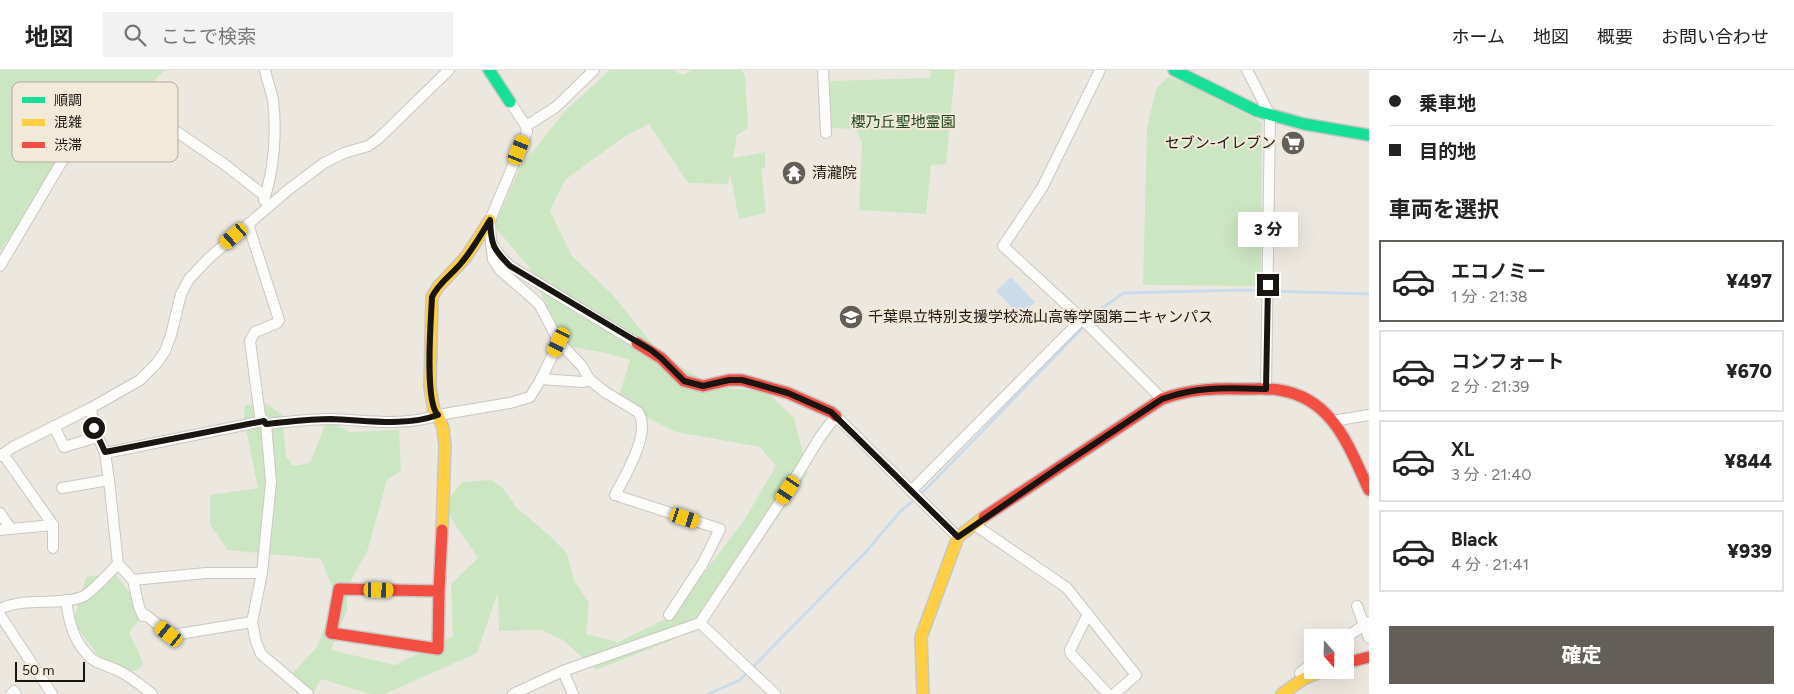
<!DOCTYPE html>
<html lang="ja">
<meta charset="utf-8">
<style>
body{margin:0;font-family:Figtree,"Noto Sans JP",sans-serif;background:#f2f2f2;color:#222;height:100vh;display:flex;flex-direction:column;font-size:19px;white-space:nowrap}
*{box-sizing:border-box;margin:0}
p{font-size:16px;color:#767676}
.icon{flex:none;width:28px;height:28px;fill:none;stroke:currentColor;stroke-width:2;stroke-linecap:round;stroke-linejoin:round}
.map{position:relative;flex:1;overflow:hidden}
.sheet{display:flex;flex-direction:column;background:#fff;width:425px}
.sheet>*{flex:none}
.hud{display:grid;align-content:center;height:110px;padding:0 20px;background:#fff}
.needle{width:32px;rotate:160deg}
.fabs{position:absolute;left:1304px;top:559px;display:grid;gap:10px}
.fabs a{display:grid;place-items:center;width:50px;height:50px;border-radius:0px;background:#fff;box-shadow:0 5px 20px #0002;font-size:25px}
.scale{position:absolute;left:15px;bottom:12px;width:70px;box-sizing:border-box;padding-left:5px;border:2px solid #191510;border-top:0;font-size:14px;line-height:18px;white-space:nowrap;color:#191510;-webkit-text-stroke:4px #f3e9d9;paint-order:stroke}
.end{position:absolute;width:22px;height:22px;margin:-11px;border:6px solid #191510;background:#fff;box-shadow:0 0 0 2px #fff}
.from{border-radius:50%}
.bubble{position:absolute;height:35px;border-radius:0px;background:#fff;box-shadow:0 5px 20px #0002;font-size:16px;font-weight:800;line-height:35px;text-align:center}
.car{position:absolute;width:15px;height:30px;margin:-15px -8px;border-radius:6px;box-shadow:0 0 4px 1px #0007;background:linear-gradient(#f5c518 24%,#345 0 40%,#f5c518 0 76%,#345 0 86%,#f5c518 0)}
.hud b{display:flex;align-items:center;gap:18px;height:48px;font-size:19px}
.hud b+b{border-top:1px solid #e0e0e0}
.hud i{width:12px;height:12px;background:#222}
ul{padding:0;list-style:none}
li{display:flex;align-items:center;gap:15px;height:82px;margin:0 10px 8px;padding:0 10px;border:2px solid #e0e0e0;border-radius:0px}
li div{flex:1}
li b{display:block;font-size:19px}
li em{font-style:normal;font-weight:800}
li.active{border-color:#635f58}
li>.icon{width:45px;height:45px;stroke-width:1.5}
h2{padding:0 20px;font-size:22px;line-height:60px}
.cta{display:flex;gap:10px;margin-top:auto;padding:10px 20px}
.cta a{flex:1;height:58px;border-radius:0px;background:#635f58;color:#fff;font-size:20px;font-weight:800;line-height:58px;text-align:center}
header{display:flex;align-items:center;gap:30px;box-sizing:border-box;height:70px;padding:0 25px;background:#fff;border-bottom:1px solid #e0e0e0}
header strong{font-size:24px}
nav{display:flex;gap:28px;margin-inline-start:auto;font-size:18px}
.search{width:350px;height:45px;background:#f2f2f2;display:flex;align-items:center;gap:12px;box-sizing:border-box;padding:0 18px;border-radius:0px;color:#767676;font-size:19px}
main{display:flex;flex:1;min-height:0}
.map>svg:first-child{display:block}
.green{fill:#cbe7c1}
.water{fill:#cadbec}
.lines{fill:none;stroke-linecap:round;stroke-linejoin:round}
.stream{stroke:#cadbec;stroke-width:3}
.street-casing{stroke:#cac6c0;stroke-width:12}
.fast-casing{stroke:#cac6c0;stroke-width:14}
.slow-casing{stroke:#cac6c0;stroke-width:14}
.jam-casing{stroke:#cac6c0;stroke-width:14}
.street{stroke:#fcfcfa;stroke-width:10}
.fast{stroke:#16e098;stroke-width:11}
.slow{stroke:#ffcf43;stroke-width:11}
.jam{stroke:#f24e42;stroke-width:11}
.route{stroke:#191510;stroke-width:6}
.labels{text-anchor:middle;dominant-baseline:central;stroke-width:4;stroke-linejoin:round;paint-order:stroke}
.park-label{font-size:15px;fill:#194615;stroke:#f3e9d9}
.poi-label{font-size:15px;fill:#191510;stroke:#f3e9d9;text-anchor:start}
.key{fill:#f3e9d9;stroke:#b2a99d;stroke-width:1}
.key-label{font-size:14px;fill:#191510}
</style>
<header>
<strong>地図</strong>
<div class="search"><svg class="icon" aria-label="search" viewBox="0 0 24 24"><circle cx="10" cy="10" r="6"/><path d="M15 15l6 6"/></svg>ここで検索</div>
<nav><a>ホーム</a><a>地図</a><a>概要</a><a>お問い合わせ</a></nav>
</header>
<main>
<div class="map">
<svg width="1369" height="624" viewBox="0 0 1369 624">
<rect width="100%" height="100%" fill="#ede8df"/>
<g class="green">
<path d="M2 0H165C153 10 145 23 144 39L84 55 31 137 0 181V1Z"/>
<path d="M610 0H673L683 5 692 0H741L745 5 748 58 737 65 733 88 765 82V97L761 98 766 143 739 149 730 103 728 114 688 113 649 54 625 66 565 110 550 141 572 186 612 224 662 286 716 317 767 322 794 348 808 403 754 482 711 534 670 571 596 600 563 570 541 560 499 561 498 522 477 583 385 624H370L321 609 313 624 290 606 317 577 336 527 321 489 228 480 210 455V425L258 418 244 350 245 335 266 333 282 345 286 386 293 396 310 393 327 350 350 362 399 360 401 401 387 410 367 482 347 517V540L331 580 395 595 453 566 451 514 478 488 443 437 462 412 491 410 502 417 516 437 549 465 567 483 574 510 589 533 586 564 618 572 670 547 743 452 776 396 760 377 676 362 617 333 630 290 606 283 566 276 528 196 494 156 521 96 566 40Z"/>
<path d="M931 0H955L946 94 931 95 926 144 859 140 862 72 855 59 829 58 828 11 930 8Z"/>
<path d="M1168 7 1196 17 1220 31 1262 52 1261 200 1260 216 1143 215 1147 58 1156 19Z"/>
<path d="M115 503 133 528 140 548 129 563 140 585 143 596 131 603 100 588 73 552 86 507Z"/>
</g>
<path class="water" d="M1011 207 1035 232 1020 246 996 221Z"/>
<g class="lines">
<path class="stream" d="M708 624 740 610 863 485 899 443 927 418 1102 238 1124 223 1242 220 1369 224"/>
<g class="street-casing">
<g id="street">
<path d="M823 0 826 63"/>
<path d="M1100 0 1042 118 1003 176 1082 249 1162 329"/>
<path d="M1247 0 1270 45 1266 319"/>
<path d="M510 32 526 56 527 62 490 150 491 173 501 187 510 196 637 273"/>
<path d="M526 56 556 37 594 0"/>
<path d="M264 130C274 99 277 62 273 30 271 20 267 10 265 0"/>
<path d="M248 154 279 250 277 253 255 262 250 271 260 346 266 354 271 412 262 503 252 552 256 572 261 584 308 624"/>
<path d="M491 173 493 189 500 200 539 234 559 272 581 295 590 310 605 322 638 342C652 362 625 406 615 425L720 459 703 493 669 545"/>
<path d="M0 196 74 71 90 54 102 50 145 42 149 43 224 94 265 126"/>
<path d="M541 309 559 272"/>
<path d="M1333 351 1369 345"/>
<path d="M266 354C288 352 309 349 331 349 367 350 404 357 438 345L510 333 530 327 541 309 583 312 590 310"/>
<path d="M54 356 64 377 97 367"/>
<path d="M105 383 264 351"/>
<path d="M3 384 53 455V478"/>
<path d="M0 386 13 377 91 338 140 310 157 293 165 281 171 265 181 224 189 209 209 188 288 120 324 93 344 83 368 76 378 69 449 0"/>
<path d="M109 410 118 494 133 510 206 503H262"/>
<path d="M62 418 109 410 105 383 94 358 91 338"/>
<path d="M911 421 1082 249"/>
<path d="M0 443 11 459"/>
<path d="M975 455 1067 518 1136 605 1114 624"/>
<path d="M0 460 53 455"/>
<path d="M133 510 139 537 143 546 146 545 169 564 173 565 252 552"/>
<path d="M66 530C69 553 74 573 92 589 98 594 109 596 117 600 130 606 141 615 152 624"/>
<path d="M1357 536 1369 568"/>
<path d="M0 539C27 526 60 537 84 526 93 521 110 502 118 494"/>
<path d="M1088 544 1070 580 1071 584 1108 624"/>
<path d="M0 545 52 624"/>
<path d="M700 553 788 420 820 367 836 346 958 467"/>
<path d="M1345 568 1369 552"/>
<path d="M563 601 573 624"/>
<path d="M1300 603 1312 593"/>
<path d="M11 624 14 621 16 624"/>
<path d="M513 624 563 601 700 553 775 624"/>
</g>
</g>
<g class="fast-casing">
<g id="fast">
<path d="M489 0 510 32"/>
<path d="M1174 0 1257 41 1304 54 1369 65"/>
</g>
</g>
<g class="slow-casing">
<g id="slow">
<path d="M442 460 445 376 443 358 438 345 434 341 430 317 432 227 438 217 466 187 490 150"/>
<path d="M923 624 921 567 958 467 984 447"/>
<path d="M1282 624 1303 609 1325 600"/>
</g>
</g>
<g class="jam-casing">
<g id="jam">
<path d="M637 273 661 288 684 311 703 316 729 310H742L788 323 831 342 836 346"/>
<path d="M984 447 1162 329C1190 319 1216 318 1245 319 1256 319 1268 318 1279 320 1333 328 1349 377 1369 420"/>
<path d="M439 521 438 579 331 563 339 519 439 521 442 460"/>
<path d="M1345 593 1369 587"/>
</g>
</g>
<use href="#street" class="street"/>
<use href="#fast" class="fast"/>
<use href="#slow" class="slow"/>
<use href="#jam" class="jam"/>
</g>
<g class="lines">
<path class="route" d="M94 358 105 382 264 351 266 354C288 352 309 349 331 349 367 350 404 357 438 345 424 332 431 249 432 227 439 212 452 205 462 192 473 179 481 164 490 150 491 175 493 179 510 196L651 280 661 288 684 311 703 316 729 310H742L788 323 831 342 958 467 1058 398 1162 329C1199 316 1227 318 1266 319L1268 215"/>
</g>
<defs>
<g id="supermarket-disc" transform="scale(1.25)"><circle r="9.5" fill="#635f58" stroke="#f3e9d9"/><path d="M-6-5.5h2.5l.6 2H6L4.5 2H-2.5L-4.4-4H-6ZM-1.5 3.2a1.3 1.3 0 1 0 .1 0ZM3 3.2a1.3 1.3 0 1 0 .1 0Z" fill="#fff"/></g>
<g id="temple-disc" transform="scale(1.25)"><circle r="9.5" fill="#635f58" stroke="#f3e9d9"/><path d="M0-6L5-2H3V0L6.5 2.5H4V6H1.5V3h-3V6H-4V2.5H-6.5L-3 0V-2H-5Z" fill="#fff"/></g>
<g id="school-disc" transform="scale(1.25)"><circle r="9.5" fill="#635f58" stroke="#f3e9d9"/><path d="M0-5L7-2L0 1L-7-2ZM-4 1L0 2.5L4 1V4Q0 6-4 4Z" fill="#fff"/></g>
</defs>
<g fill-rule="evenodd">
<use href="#supermarket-disc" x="1293" y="73"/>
<use href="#temple-disc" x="794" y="103"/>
<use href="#school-disc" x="851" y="247"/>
</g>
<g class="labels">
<g class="park-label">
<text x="903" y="52">櫻乃丘聖地霊園</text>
</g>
<g class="poi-label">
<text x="1276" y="73" text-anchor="end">セブン-イレブン</text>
<text x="812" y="103">清瀧院</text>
<text x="868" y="247">千葉県立特別支援学校流山高等学園第二キャンパス</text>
</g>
</g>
<rect x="12" y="12" width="166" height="80" rx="8" class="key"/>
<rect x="22" y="27" width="23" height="6" fill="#16e098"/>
<rect x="22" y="49" width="23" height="7" fill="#ffcf43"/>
<rect x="22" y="72" width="23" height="6" fill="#f24e42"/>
<g class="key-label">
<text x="54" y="35">順調</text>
<text x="54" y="57">混雑</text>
<text x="54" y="80">渋滞</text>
</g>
</svg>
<div class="fabs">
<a><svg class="needle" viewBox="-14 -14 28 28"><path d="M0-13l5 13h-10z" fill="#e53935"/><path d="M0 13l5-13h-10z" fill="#767676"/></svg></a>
</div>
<div class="scale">50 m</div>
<i class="end from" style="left:94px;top:358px"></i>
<i class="end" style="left:1268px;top:215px"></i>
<div class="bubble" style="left:1238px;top:142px;width:60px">3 分</div>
<i class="car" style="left:519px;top:80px;rotate:22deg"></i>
<i class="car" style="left:234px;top:166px;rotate:229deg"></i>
<i class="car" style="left:559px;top:272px;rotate:206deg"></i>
<i class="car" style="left:788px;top:420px;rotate:213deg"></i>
<i class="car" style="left:685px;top:448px;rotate:108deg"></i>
<i class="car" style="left:379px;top:520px;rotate:91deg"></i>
<i class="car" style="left:169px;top:564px;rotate:309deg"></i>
</div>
<section class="sheet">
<div class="hud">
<b><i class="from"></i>乗車地</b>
<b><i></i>目的地</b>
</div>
<h2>車両を選択</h2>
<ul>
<li class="active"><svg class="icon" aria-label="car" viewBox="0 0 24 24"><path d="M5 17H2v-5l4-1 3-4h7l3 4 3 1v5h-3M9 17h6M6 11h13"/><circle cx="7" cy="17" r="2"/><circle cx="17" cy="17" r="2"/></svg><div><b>エコノミー</b><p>1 分 · 21:38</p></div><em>¥497</em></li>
<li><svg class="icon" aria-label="car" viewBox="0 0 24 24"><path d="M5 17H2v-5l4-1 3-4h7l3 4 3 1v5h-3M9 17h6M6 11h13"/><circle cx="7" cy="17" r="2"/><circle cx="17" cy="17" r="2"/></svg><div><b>コンフォート</b><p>2 分 · 21:39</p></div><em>¥670</em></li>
<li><svg class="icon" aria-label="car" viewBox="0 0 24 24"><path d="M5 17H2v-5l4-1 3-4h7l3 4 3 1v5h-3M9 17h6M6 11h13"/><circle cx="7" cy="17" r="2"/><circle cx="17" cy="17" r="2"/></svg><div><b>XL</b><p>3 分 · 21:40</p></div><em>¥844</em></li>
<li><svg class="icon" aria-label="car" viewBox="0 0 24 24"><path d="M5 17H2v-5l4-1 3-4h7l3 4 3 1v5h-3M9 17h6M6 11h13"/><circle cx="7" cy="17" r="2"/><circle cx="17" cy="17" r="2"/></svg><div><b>Black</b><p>4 分 · 21:41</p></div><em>¥939</em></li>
</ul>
<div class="cta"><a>確定</a></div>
</section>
</main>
